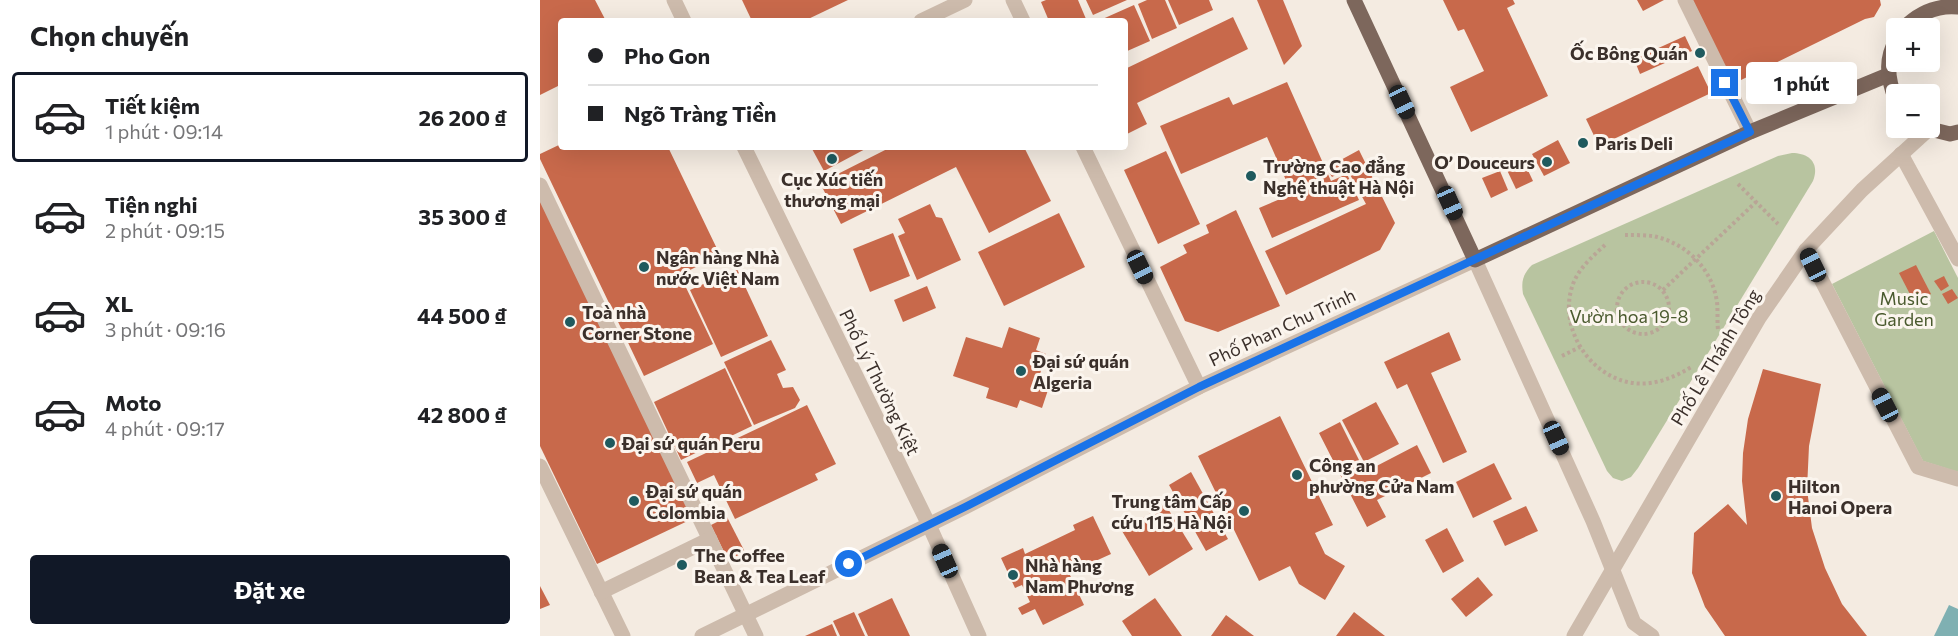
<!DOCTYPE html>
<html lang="vi">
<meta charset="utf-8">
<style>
body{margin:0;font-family:Commissioner,sans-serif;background:#f2f2f2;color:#202124;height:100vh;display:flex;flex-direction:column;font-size:22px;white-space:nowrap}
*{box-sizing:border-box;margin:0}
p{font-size:20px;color:#757577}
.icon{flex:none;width:33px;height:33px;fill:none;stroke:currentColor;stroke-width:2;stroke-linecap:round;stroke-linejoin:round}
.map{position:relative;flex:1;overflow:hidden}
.panel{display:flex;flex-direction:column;background:#fff;width:540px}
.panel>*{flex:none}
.banner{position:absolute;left:18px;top:18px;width:570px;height:132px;border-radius:6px;box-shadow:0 6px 24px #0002;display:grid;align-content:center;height:132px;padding:0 30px;background:#fff}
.buttons{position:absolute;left:1346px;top:18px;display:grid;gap:12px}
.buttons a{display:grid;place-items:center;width:54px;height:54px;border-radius:6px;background:#fff;box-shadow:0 6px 24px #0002;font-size:30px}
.end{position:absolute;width:27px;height:27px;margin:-14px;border:8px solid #1a73e8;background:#fff;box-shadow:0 0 0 3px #fff}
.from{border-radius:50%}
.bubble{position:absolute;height:42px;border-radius:6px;background:#fff;box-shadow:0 6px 24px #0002;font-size:20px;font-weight:700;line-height:42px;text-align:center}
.car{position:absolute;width:18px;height:36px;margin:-18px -9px;border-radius:8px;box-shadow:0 0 4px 2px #0007;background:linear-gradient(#222 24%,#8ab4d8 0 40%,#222 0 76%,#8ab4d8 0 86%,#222 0)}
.banner b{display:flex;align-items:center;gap:21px;height:57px;font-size:22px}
.banner b+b{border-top:2px solid #e0e0e0}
.banner i{width:15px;height:15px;background:#202124}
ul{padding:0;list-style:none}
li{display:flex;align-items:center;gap:18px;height:90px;margin:0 12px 9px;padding:0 18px;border:3px solid transparent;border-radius:6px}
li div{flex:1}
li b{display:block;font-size:22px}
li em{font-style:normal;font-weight:700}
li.selected{border-color:#111827}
li>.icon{width:54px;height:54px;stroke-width:1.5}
h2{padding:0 30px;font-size:27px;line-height:72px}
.action{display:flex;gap:12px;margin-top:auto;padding:12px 30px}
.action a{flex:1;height:69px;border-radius:6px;background:#111827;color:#fff;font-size:24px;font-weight:700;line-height:69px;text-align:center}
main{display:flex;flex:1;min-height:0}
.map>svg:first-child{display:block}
.green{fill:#b8c4a0}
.water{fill:#7fb0b2}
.building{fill:#c8694b}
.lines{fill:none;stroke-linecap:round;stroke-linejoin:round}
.path{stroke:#b9a596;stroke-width:4;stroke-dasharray:3 3;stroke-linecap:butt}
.minor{stroke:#cdbbac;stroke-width:15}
.major{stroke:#7d675c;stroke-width:15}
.route{stroke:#1a73e8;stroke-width:8}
.poi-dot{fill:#1f5a5e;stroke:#fbf5ee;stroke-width:2}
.labels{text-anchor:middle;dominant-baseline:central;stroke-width:6;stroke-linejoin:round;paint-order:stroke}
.poi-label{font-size:18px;font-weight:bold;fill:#3b302b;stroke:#fbf5ee;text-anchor:start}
.park-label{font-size:18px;fill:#4a5a2e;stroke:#fbf5ee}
.street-label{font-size:18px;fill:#3b302b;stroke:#fbf5ee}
</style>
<main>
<section class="panel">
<h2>Chọn chuyến</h2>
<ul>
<li class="selected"><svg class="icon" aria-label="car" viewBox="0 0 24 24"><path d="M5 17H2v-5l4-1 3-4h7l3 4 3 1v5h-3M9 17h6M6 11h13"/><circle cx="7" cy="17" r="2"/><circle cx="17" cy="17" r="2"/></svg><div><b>Tiết kiệm</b><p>1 phút · 09:14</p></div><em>26 200 ₫</em></li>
<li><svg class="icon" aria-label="car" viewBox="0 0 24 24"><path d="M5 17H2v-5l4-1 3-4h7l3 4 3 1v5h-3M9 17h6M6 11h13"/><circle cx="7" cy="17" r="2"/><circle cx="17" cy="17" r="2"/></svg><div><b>Tiện nghi</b><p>2 phút · 09:15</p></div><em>35 300 ₫</em></li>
<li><svg class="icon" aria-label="car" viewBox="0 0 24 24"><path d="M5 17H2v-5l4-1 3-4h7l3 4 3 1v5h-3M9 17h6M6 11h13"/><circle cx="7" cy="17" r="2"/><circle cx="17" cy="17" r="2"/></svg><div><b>XL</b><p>3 phút · 09:16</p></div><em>44 500 ₫</em></li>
<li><svg class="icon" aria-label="car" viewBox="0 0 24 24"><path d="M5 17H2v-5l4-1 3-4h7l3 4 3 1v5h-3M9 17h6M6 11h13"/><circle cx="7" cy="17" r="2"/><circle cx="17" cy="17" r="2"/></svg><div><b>Moto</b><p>4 phút · 09:17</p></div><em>42 800 ₫</em></li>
</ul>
<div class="action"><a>Đặt xe</a></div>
</section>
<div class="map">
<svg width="1418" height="636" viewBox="0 0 1418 636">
<rect width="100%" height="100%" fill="#f4ebe1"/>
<g class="green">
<path d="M1252 153C1269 153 1280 163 1273 181L1098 468 1091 477 1082 481 1073 478 1067 471 983 294C981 281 983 274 992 265L1238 156Z"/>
<path d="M1394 231 1418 278V472L1383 461 1292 284Z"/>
</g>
<path class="water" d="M1409 605 1418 609V636H1394Z"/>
<g class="building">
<path d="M0 0H55L66 21H21V93L18 86 0 95Z"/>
<path d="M202 0H308L264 21H212Z"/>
<path d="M506 0H538L546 19 541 21H509L501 2Z"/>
<path d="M546 0H587L553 15Z"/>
<path d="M607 0H625L637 28 612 39 598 4Z"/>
<path d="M628 0H669L673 10 639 25Z"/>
<path d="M717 0H743L762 46 744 65Z"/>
<path d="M903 0H973L975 4 967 8 1008 96 931 132 910 87 944 71 924 29 918 31Z"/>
<path d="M1097 0H1124L1103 11Z"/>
<path d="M1151 0H1340L1341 5 1334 17 1325 19 1193 84Z"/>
<path d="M594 5 610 41 585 52V21H558Z"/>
<path d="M693 17 708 49 597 103 607 124 585 135V69Z"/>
<path d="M1145 36 1152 51 1100 74 1094 59Z"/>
<path d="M1158 66 1171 93 1059 146 1046 119Z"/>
<path d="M747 82 791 181 807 174 819 200 732 238 719 208 752 194 727 137 641 174 620 126 689 97 693 105Z"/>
<path d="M1018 140 1030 163 1004 176 992 154Z"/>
<path d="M21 144V147H128L180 255 140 275 173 344 104 376 0 159V154Z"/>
<path d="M271 147H329L284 171Z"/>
<path d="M351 147H484L511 201 449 233 416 167 301 224 280 183Z"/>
<path d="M819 150 855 223 840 250 746 295 725 251 826 204 807 169 792 177 786 168Z"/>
<path d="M626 151 660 224 618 244 584 170Z"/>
<path d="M983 160 993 181 976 189 966 168Z"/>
<path d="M960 171 968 190 951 198 942 178Z"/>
<path d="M0 198 154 518 57 564 0 446Z"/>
<path d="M390 204 396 217 402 218 421 260 377 280 358 236 365 233 358 219Z"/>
<path d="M696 210 740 306 678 332 645 321 620 267 647 253 643 245 669 233 666 225Z"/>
<path d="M519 213 545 267 464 306 438 252Z"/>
<path d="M353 233 370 276 330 292 313 249Z"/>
<path d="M1376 265 1391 294 1374 302 1359 273Z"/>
<path d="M197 269 228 336 181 357 150 290Z"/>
<path d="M1404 276 1409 286 1401 291 1394 281Z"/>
<path d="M387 286 396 308 363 322 354 300Z"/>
<path d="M1412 289 1418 298 1408 304 1402 294Z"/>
<path d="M469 327 500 338 496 350 506 354 500 374 512 378 502 408 480 400 477 408 446 398 449 388 413 376 426 337 462 348Z"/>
<path d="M909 332 921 360 891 373 927 452 903 463 867 384 857 389 844 362Z"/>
<path d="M231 340 246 370 237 374 243 388 253 387 260 400 255 408 214 425 184 362Z"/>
<path d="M185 368 212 426 141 460 114 402Z"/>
<path d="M1223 369 1281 384 1269 446 1267 489 1272 528 1285 568 1302 604 1327 636H1185L1165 607 1152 573 1154 533 1188 504 1207 525 1202 481 1203 453 1208 419Z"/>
<path d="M836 402 859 444 824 462 802 420Z"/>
<path d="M267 405 296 464 275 474 278 480 195 519 174 475 157 483 147 462Z"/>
<path d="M740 416 793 525 775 533 785 554 805 566 785 600 759 584 750 566 719 581 658 456Z"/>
<path d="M800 422 825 472 877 445 891 473 837 500 846 517 827 527 779 433Z"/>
<path d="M954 463 972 499 933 518 916 482Z"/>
<path d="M651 472 688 539 666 551 629 485Z"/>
<path d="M625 504 653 549 609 576 582 531Z"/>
<path d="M986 506 998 531 965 546 953 521Z"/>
<path d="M553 516 571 554 529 573 544 605 503 625 495 609 482 615 478 608 490 602 482 585 475 588 461 558 483 548 485 554 535 530 533 525Z"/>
<path d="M187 517 205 552 188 560 171 525Z"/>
<path d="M907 528 924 561 903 573 885 540Z"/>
<path d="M938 577 953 595 926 617 911 599Z"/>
<path d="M0 586 10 605 0 609Z"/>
<path d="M352 598 370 636H328L318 614Z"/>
<path d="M615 598 642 636H592L582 621Z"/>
<path d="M314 612 325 636H300L293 621Z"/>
<path d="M814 612 845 636H796Z"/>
<path d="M686 615 714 636H671Z"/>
<path d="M292 624 297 636H265Z"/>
</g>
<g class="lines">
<g class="path">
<path d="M1198 184 1238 224"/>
<path d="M1085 235C1094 235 1104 235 1113 236 1146 243 1172 268 1177 302 1178 311 1177 320 1178 330"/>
<path d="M1065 245C1052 257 1039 268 1033 284 1015 333 1059 390 1110 383 1126 381 1140 374 1153 366"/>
<circle cx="1103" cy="308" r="26"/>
<path d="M1123 290 1216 202"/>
<path d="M1022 356 1040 347"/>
</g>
<g class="minor">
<path d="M134 0 144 21"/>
<path d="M473 0 483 21"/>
<path d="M1145 0 1210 132"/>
<path d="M381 21 425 0"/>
<path d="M204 147 389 525 439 636"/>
<path d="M543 147 659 387"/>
<path d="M1361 154 1418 259"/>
<path d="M0 185 216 636"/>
<path d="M1266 250 1378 467 1418 479"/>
<path d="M0 466 83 636"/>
<path d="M61 592 170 539"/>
<path d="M162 636 425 507 659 387 935 260 1053 521 1094 623 1112 636"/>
<path d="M1034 636 1219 318 1266 250 1322 190 1389 129"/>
</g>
<g class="major">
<path d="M814 0 935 260 1210 132 1348 75"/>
<path d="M1364 28C1379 13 1397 5 1418 7"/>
<path d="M1356 41C1345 59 1348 81 1356 100"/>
<path d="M1386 128 1410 134 1418 132"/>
</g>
</g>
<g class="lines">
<path class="route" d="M309 564 425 507 659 387 1210 132 1185 83"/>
</g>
<g class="poi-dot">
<circle cx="1160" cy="53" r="6"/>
<circle cx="1043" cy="143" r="6"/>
<circle cx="292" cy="159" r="6"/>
<circle cx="1007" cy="162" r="6"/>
<circle cx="711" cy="176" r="6"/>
<circle cx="104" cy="267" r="6"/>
<circle cx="30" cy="322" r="6"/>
<circle cx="481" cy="371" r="6"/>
<circle cx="70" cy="443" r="6"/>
<circle cx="757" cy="475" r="6"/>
<circle cx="1236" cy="496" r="6"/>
<circle cx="94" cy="501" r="6"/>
<circle cx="704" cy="511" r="6"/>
<circle cx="142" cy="565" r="6"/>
<circle cx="473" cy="575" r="6"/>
</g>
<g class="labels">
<g class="poi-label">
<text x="1148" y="53" text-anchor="end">Ốc Bông Quán</text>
<text x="1055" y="143">Paris Deli</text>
<text x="995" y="162" text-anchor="end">O’ Douceurs</text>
<text x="723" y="166">Trường Cao đẳng<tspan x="723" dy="21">Nghệ thuật Hà Nội</tspan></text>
<text x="292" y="179" text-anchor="middle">Cục Xúc tiến<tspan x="292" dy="21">thương mại</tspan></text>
<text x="116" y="257">Ngân hàng Nhà<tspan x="116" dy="21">nước Việt Nam</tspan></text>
<text x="42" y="312">Toà nhà<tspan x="42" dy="21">Corner Stone</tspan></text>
<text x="493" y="361">Đại sứ quán<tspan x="493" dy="21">Algeria</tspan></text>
<text x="82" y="443">Đại sứ quán Peru</text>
<text x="769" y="465">Công an<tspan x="769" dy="21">phường Cửa Nam</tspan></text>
<text x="1248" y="486">Hilton<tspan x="1248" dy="21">Hanoi Opera</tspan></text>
<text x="106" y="491">Đại sứ quán<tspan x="106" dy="21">Colombia</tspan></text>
<text x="692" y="501" text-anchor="end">Trung tâm Cấp<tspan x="692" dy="21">cứu 115 Hà Nội</tspan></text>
<text x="154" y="555">The Coffee<tspan x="154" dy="21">Bean &amp; Tea Leaf</tspan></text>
<text x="485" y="565">Nhà hàng<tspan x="485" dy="21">Nam Phương</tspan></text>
</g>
<g class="park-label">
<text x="1364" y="298">Music<tspan x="1364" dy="21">Garden</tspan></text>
<text x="1089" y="316">Vườn hoa 19-8</text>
</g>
<g class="street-label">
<text transform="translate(742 327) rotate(-25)">Phố Phan Chu Trinh</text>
<text transform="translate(1175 357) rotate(-59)">Phố Lê Thánh Tông</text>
<text transform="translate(340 382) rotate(64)">Phố Lý Thường Kiệt</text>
</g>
</g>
</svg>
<div class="buttons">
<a>+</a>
<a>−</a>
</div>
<i class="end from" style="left:309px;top:564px"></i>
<i class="end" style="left:1185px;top:83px"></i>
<div class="bubble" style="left:1206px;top:62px;width:111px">1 phút</div>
<i class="car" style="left:862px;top:102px;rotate:155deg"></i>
<i class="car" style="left:910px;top:203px;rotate:156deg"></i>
<i class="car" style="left:1273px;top:265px;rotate:334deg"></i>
<i class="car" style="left:600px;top:267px;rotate:154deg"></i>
<i class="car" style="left:1345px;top:405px;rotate:333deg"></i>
<i class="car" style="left:1016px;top:438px;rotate:156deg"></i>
<i class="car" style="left:405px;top:561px;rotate:336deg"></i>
<div class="banner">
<b><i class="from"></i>Pho Gon</b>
<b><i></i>Ngõ Tràng Tiền</b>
</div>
</div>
</main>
